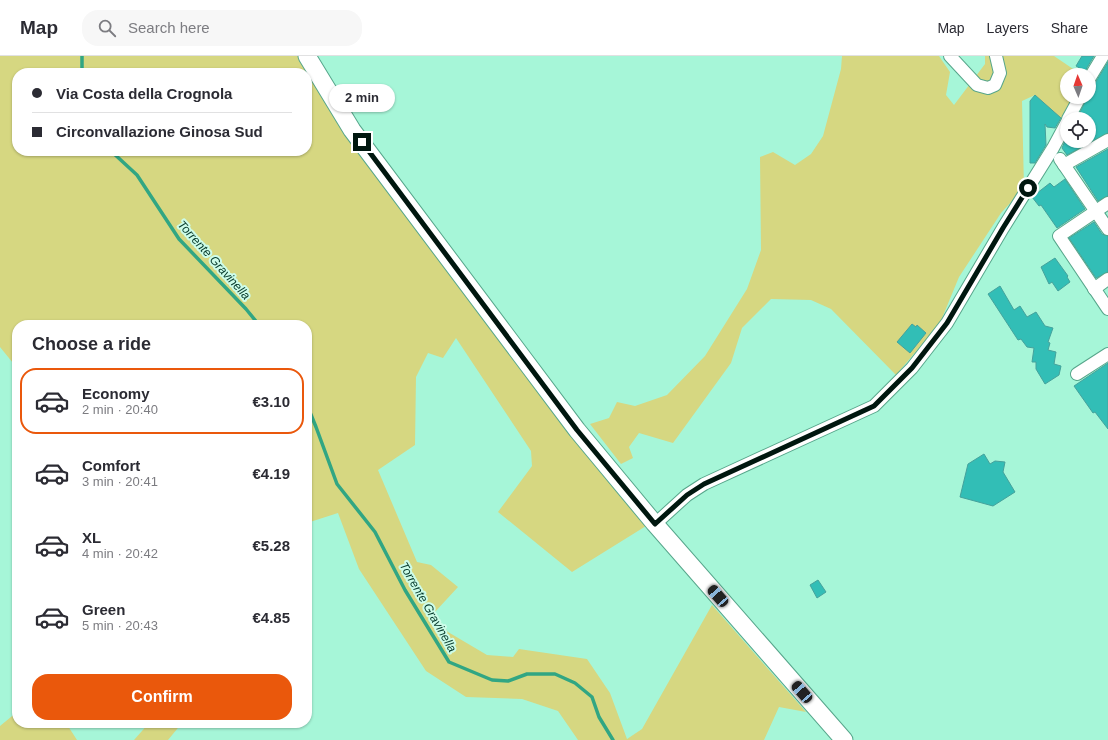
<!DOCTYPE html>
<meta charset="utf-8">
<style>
body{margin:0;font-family:Arial,sans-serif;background:#f7f7f7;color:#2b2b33;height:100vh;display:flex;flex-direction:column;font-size:15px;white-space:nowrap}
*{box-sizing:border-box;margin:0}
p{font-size:13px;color:#7c7c81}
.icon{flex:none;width:22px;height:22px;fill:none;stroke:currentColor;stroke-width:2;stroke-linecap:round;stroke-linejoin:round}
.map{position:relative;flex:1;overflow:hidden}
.side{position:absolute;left:12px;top:264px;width:300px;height:408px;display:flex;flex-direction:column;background:#fff;border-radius:16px;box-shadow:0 1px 3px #0004}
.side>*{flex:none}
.guide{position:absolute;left:12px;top:12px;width:300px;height:88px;border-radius:16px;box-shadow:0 1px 3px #0004;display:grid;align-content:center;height:88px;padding:0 20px;background:#fff}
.needle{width:26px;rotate:358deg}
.fabs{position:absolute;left:1060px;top:12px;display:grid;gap:8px}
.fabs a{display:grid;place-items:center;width:36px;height:36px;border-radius:50%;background:#fff;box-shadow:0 1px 3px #0004;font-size:20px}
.end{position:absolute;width:18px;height:18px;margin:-9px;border:5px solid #00170f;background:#fff;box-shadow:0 0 0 2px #fff}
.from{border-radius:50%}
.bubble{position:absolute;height:28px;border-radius:14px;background:#fff;box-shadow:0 1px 3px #0004;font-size:13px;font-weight:600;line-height:28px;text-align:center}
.car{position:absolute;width:12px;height:24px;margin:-12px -6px;border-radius:5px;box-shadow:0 0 3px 1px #0007;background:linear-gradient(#222 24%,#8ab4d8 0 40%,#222 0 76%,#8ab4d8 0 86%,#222 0)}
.guide b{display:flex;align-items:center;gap:14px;height:38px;font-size:15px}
.guide b+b{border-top:1px solid #e1e1e2}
.guide i{width:10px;height:10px;background:#2b2b33}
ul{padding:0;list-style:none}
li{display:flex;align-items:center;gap:12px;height:66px;margin:0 8px 6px;padding:0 12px;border:2px solid transparent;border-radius:16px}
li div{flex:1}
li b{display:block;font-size:15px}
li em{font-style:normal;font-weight:600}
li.current{border-color:#ea580c}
li>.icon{width:36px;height:36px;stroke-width:1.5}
h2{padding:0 20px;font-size:18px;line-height:48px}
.action{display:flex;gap:8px;margin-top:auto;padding:8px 20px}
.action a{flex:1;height:46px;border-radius:16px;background:#ea580c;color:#fff;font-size:16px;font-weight:600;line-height:46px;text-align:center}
header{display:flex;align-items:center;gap:24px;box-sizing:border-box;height:56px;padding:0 20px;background:#fff;border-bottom:1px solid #e1e1e2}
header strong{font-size:19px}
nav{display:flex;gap:22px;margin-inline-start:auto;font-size:14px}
.search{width:280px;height:36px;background:#f7f7f7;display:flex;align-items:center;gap:10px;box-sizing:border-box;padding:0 14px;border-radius:16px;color:#7c7c81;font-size:15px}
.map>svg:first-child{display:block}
.green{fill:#d6d781;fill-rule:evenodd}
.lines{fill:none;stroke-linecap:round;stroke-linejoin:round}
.stream{stroke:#31a683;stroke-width:3.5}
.building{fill:#32beb6;stroke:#45a29c}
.minor-casing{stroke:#57a68b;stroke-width:14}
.secondary-casing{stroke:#57a68b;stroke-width:19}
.minor{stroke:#fff;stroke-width:12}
.secondary{stroke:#fff;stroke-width:17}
.route{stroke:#00170f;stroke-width:5}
.labels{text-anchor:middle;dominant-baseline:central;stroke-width:4;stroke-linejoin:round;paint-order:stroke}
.water-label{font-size:12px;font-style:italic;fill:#06392b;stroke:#cdfce9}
</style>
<header>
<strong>Map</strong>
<div class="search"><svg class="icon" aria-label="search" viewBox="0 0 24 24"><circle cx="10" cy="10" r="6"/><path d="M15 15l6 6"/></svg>Search here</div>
<nav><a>Map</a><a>Layers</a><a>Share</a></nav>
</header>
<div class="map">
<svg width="1108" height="684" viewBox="0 0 1108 684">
<rect width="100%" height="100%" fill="#a6f6d8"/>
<g class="green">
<path d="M0 0H300L646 470 572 516 498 456 532 410 531 395 456 282 443 302 428 297 416 321 415 389 378 414 417 506 431 509 458 531 434 557 448 576 487 599 513 601 519 593 587 603 610 637 627 683 642 673 712 549 806 656 779 651 764 684H578L558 655 522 643 466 641 426 615 359 513 338 457 310 466 307 465V269H17V312L0 291ZM17 17H307V95H17Z"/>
<path d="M842 0H939L950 16 946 39 954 49 985 8V0H1054L1082 19H1067V41H1074L1061 64 1035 39 1022 45 1024 132 1001 157 959 221 940 267 896 319 831 253 811 244 771 243 742 272 731 307 673 387 639 377 629 391 633 402 621 408 590 368 609 362 617 346 635 350 667 339 705 300 747 233 761 194 760 101 773 96 795 109 811 98 823 80 841 13Z"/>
<path d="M17 656V667H66L77 684H0V670Z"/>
<path d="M149 667H182L168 684H134Z"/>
</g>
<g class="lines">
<g class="stream">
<path d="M82 17V0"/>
<path d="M111 95 137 119 179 183 246 253 259 269"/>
<path d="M307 349 316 371 337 428 375 476 405 534 449 606 492 624 508 625 527 618H555L575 627 592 641 599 661 613 684"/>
</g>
</g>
<g class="building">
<path d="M1082 0H1094L1085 15 1076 10Z"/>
<path d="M1108 6V77L1067 99 1062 92 1065 85H1089V63H1077L1087 41H1089V37Z"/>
<path d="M1035 39 1061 62 1055 72 1047 71 1045 68 1046 89 1035 107H1030V45Z"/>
<path d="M1108 93V140L1098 145 1076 111Z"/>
<path d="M1065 123 1085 153 1057 172 1041 149 1039 150 1032 141 1050 127 1054 131Z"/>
<path d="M1094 166 1102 178 1108 180V216L1096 222 1069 182Z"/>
<path d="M1055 202 1068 220 1067 221 1070 226 1058 235 1052 226 1049 228 1041 211Z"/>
<path d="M1000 230 1014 254 1020 250 1027 261 1036 256 1045 270 1053 272 1048 286 1050 287 1048 294 1056 296 1054 308 1061 310 1059 319 1045 328 1036 313V306H1032L1034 292 1027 291 1021 283 1018 284 988 238Z"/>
<path d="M912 268 916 271 917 269 926 277 910 297 897 286Z"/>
<path d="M1108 307V373L1095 356 1093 357 1074 330Z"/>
<path d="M984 398 990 408 995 405 1005 406 1003 416 1015 436 993 450 960 441 968 408Z"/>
<path d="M818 524 826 536 817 542 810 529Z"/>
</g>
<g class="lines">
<g class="minor-casing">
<g id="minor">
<path d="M950 0 977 29 988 32 995 29 1000 17 996 0"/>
<path d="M1089 23 1103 0"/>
<path d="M1068 63 1080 41"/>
<path d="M1060 103 1108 173"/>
<path d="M1064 109 1108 84"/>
<path d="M1108 147 1059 180 1108 253"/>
<path d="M1094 233 1108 223"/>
<path d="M1077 318 1108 298"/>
<path d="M655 468 687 439 704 428 874 350 912 312 947 267 1003 172 1053 92 1067 66"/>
</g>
</g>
<g class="secondary-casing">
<path id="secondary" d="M307 0 352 74 577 374 655 468 844 684"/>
</g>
<use href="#minor" class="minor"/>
<use href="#secondary" class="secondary"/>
</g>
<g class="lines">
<path class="route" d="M362 86 577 374 655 468 687 439 704 428 874 350 912 312 947 267 1003 172 1028 132"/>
</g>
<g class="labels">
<g class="water-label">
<text transform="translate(214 204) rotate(48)">Torrente Gravinella</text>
<text transform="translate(428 551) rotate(60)">Torrente Gravinella</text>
</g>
</g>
</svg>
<div class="fabs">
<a><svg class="needle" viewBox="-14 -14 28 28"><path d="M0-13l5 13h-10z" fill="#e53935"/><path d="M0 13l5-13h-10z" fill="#7c7c81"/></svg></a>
<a><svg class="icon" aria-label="locate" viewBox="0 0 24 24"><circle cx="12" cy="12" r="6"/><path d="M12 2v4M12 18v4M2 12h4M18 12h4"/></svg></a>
</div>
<i class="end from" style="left:1028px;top:132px"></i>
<i class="end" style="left:362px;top:86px"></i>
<div class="bubble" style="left:329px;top:28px;width:66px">2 min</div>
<i class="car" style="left:718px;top:540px;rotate:319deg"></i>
<i class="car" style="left:802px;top:636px;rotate:319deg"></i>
<div class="guide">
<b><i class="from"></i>Via Costa della Crognola</b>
<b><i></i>Circonvallazione Ginosa Sud</b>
</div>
<section class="side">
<h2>Choose a ride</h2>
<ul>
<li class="current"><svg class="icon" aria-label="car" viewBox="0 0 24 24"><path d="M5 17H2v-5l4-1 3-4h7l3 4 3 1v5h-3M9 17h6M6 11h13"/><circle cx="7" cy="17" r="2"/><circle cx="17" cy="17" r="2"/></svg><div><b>Economy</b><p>2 min · 20:40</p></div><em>€3.10</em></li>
<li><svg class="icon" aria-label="car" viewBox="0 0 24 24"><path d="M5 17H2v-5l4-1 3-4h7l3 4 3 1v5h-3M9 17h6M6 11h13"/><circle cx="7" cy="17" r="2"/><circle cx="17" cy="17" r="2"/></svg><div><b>Comfort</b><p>3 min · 20:41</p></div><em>€4.19</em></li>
<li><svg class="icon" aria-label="car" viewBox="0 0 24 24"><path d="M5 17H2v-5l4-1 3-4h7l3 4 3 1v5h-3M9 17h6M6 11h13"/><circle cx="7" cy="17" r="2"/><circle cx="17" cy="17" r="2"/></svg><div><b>XL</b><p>4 min · 20:42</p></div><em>€5.28</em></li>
<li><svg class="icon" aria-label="car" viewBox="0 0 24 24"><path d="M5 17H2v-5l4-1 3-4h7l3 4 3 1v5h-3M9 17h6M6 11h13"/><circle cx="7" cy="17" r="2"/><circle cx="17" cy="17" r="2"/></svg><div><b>Green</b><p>5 min · 20:43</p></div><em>€4.85</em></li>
</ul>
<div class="action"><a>Confirm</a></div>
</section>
</div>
